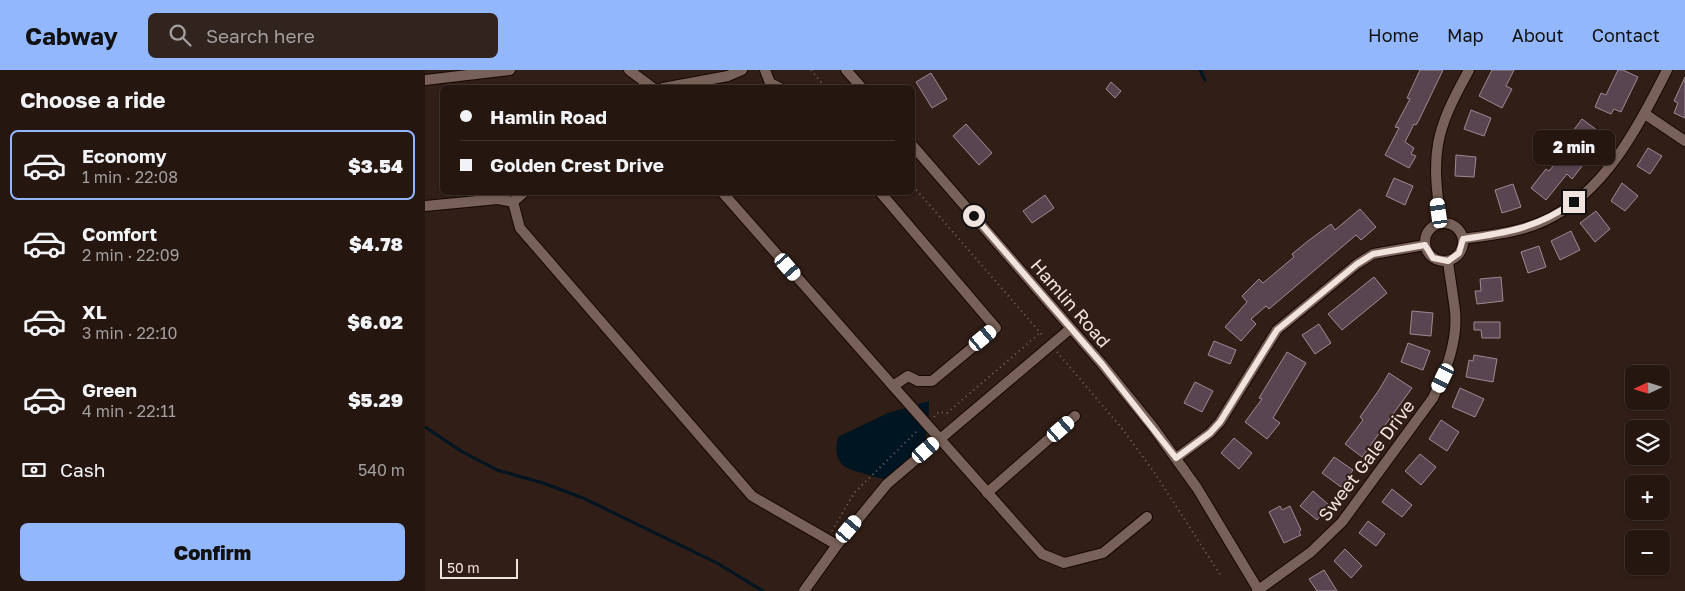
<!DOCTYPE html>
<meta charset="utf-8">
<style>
body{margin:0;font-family:"Golos Text",sans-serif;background:#31231e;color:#f1f3f6;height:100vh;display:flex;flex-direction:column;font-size:19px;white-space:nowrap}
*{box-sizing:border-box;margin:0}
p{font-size:16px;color:#a39f9f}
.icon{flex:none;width:28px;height:28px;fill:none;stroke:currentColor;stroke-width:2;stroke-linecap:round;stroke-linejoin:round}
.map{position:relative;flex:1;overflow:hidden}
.drawer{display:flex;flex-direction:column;background:#251610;width:425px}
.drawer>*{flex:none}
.top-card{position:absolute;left:15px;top:15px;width:475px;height:110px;border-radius:8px;box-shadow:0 1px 4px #0004,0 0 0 1px #423530;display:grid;align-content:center;height:110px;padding:0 20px;background:#251610}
.needle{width:32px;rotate:266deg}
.buttons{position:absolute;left:1200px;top:295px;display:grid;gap:10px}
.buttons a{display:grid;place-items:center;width:45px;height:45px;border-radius:8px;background:#251610;box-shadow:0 1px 4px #0004,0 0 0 1px #423530;font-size:25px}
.scale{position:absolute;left:15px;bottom:12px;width:78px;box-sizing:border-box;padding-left:5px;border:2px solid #f1e3de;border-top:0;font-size:14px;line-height:18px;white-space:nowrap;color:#f1e3de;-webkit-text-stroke:4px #311e16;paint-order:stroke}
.end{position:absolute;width:22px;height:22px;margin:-11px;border:6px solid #f1e3de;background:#111;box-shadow:0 0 0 2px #111}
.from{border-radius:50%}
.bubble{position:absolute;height:35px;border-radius:8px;background:#251610;box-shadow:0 1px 4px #0004,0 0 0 1px #423530;font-size:16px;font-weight:800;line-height:35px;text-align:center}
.car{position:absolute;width:15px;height:30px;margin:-15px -8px;border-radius:6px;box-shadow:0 0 4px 1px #0007;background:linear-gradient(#fff 24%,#345 0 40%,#fff 0 76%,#345 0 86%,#fff 0)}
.top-card b{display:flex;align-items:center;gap:18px;height:48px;font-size:19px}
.top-card b+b{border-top:1px solid #423530}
.top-card i{width:12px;height:12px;background:#f1f3f6}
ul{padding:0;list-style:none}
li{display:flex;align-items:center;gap:15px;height:70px;margin:0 10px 8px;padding:0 10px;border:2px solid transparent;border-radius:8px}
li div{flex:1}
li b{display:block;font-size:19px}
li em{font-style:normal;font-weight:800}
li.selected{border-color:#93b7fd}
li>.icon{width:45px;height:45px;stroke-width:1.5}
h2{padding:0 20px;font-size:22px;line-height:60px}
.pay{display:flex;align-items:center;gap:12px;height:55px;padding:0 20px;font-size:19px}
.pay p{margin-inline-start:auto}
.cta{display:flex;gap:10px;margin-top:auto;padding:10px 20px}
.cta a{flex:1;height:58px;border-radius:8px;background:#93b7fd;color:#111;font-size:20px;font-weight:800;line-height:58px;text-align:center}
header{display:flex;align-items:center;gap:30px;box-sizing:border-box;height:70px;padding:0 25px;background:#93b7fd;color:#111}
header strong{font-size:24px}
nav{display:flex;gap:28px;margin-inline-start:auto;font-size:18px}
.search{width:350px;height:45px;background:#31231e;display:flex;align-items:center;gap:12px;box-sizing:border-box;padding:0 18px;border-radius:8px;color:#a39f9f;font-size:19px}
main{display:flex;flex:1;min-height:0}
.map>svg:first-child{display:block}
.water{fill:#001522}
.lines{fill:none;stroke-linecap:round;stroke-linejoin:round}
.stream{stroke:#001522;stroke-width:3}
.building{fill:#594550;stroke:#9f8894}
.minor-casing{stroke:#180703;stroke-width:12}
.path{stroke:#76655e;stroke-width:2;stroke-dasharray:1 4;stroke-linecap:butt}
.minor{stroke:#786158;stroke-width:10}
.route{stroke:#f1e3de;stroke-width:6}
.labels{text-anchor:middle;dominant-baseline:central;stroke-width:4;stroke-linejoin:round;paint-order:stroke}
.street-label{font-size:18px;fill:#f1e3de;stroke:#311e16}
</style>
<header>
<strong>Cabway</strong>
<div class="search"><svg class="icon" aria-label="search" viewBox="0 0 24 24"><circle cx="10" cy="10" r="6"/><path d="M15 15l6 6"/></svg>Search here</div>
<nav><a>Home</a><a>Map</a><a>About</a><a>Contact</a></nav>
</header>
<main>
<section class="drawer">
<h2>Choose a ride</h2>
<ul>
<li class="selected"><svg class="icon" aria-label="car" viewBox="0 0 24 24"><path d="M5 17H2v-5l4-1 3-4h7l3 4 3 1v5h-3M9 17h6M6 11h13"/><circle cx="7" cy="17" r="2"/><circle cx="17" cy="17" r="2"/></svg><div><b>Economy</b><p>1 min · 22:08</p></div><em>$3.54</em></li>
<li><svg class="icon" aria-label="car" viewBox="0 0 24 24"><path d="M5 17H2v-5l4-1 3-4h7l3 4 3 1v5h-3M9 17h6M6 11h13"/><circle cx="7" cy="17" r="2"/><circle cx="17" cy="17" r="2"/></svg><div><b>Comfort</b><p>2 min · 22:09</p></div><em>$4.78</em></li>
<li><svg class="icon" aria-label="car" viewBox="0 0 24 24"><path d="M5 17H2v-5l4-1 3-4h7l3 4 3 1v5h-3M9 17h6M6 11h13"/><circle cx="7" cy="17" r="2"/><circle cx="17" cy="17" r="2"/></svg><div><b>XL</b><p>3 min · 22:10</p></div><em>$6.02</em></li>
<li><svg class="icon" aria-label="car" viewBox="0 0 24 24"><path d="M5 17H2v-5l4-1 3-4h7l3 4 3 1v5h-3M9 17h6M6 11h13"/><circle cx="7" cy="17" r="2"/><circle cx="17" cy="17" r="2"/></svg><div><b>Green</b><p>4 min · 22:11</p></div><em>$5.29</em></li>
</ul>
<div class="pay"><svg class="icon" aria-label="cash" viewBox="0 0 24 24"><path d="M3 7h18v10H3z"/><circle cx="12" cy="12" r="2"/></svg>Cash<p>540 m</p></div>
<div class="cta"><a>Confirm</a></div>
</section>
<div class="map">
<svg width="1260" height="521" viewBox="0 0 1260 521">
<rect width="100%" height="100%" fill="#311e16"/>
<path class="water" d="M504 331C504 369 495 424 444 405 436 402 421 400 416 393 410 386 411 376 413 367L463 343Z"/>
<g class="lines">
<g class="stream">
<path d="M775 0 780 10"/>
<path d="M0 357 36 381 72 400 118 413 158 428 292 493 338 521"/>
</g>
</g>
<g class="building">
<path d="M995 0H1018L994 50 991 55 989 54 980 72 989 78 986 84 991 86 984 98 960 85 974 58 970 57 985 29 982 28Z"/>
<path d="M1067 0H1089L1081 16 1087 19 1077 38 1054 26Z"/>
<path d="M1193 0H1198L1213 7 1196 42 1189 39 1186 44 1170 37 1176 23 1181 25Z"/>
<path d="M506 3 522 29 507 38 491 12Z"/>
<path d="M1260 7V48L1249 43 1253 33 1249 31Z"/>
<path d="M686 12 696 21 690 28 681 19Z"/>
<path d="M1046 40 1066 48 1059 66 1039 59Z"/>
<path d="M1157 49 1180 66 1172 77 1168 74 1158 88 1161 91 1147 109 1142 104 1121 130 1106 118 1121 99 1124 101 1150 69 1145 65Z"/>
<path d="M541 54 567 83 554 95 528 66Z"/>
<path d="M1223 78 1237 86 1225 104 1212 96Z"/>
<path d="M1031 85 1051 87 1049 107 1030 106Z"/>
<path d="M969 108 988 116 980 135 961 126Z"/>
<path d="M1197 113 1213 126 1200 141 1186 131Z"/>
<path d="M1088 114 1096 137 1077 143 1070 120Z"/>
<path d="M620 125 629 138 607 153 598 141Z"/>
<path d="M935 139 951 157 936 170 931 165 844 239 841 236 826 249 831 254 816 271 800 257 822 232 817 226 834 209 838 213 869 187 867 184 883 171 906 154 910 160Z"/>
<path d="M1171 141 1185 159 1170 172 1155 153Z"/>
<path d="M1146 161 1155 180 1135 190 1126 171Z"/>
<path d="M1114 176 1121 197 1103 203 1096 182Z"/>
<path d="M949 207 962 223 917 260 903 244Z"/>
<path d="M1076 207 1078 231 1052 234 1050 221H1056L1055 209Z"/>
<path d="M987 241 1008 243 1006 266 985 264Z"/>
<path d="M1049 252H1075V268H1057L1056 260H1049Z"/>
<path d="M894 254 906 273 890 284 877 265Z"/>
<path d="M789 271 811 280 805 294 783 285Z"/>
<path d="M983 273 1005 281 998 300 976 292Z"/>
<path d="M862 282 881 293 848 348 855 353 842 369 820 352 837 329 834 328Z"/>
<path d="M1049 285 1072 289 1068 312 1041 307 1044 290 1048 291Z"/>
<path d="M964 303 987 318 937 387 920 374 938 350 935 347 954 320Z"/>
<path d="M770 312 788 321 777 342 759 333Z"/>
<path d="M1035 318 1059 329 1050 347 1027 337Z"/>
<path d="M1016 350 1034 362 1022 381 1004 369Z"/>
<path d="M809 368 827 383 814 399 796 383Z"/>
<path d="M995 384 1011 397 996 415 980 401Z"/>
<path d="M909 387 928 400 916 417 897 403Z"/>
<path d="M967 419 987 435 977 447 957 432Z"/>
<path d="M888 421 904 435 892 450 875 436Z"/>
<path d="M855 436 857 440 865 436 876 460 874 462 876 465 859 473 844 442Z"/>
<path d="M943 451 960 464 951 476 934 463Z"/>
<path d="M920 479 937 496 926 508 909 491Z"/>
<path d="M899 500 912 521H892L884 509Z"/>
</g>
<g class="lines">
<g class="minor-casing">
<g id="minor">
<path d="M204 0 228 18"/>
<path d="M340 0 345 13 355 18"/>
<path d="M421 0 437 18"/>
<path d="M0 10 85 0"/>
<path d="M238 18 303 6 317 0"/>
<path d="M1220 44 1260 71"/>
<path d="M488 76 677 294 728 357 772 418 834 521"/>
<path d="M99 122 88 132 95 158 327 426 412 475"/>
<path d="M297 122 468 316 483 306 493 311H507L571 258 455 122"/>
<path d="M0 136 73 129 88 132"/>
<path d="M1016 153C1006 82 1009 63 1044 0"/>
<circle cx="1019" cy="172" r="19"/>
<path d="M1038 169C1065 165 1093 163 1119 151 1179 124 1214 56 1242 0"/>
<path d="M468 316 617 484 639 493 678 483 722 447"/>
<path d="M751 388 785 363 795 352 852 260 932 194 948 184 1000 175"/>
<path d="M562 423 650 346"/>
<path d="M379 521 412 475 462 414 645 259"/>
<path d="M832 521 886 482 917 452 1008 328C1021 301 1033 271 1030 241 1028 224 1025 208 1023 191"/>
</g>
</g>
<g class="path">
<path d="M386 0 401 18"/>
<path d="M488 116 619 267"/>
<path d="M632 282 699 361 731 405 796 506"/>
<path d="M509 347 514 342 522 343 615 263"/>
<path d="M407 461 429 423 494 359"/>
</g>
<use href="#minor" class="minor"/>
</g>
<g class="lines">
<path class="route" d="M549 146 677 294 751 388 785 363 795 352 852 260 932 194 948 184 1000 175 1008 188 1023 191 1034 183 1038 169C1081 163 1112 158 1149 132"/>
</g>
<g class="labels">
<g class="street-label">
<text transform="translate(646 233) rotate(49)">Hamlin Road</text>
<text transform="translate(941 390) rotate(-53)">Sweet Gale Drive</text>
</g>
</g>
</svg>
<div class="buttons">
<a><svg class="needle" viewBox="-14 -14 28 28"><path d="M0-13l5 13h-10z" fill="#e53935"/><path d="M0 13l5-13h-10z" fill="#a39f9f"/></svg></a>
<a><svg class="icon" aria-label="layers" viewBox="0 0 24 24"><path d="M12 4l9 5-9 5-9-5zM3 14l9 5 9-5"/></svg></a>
<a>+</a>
<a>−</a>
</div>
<div class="scale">50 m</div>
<i class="end from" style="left:549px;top:146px"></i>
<i class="end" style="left:1149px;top:132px"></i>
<div class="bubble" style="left:1108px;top:60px;width:82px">2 min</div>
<i class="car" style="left:1014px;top:143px;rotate:352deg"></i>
<i class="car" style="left:363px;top:197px;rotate:139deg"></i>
<i class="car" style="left:558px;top:268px;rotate:50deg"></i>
<i class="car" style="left:1018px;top:308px;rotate:206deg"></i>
<i class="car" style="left:636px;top:359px;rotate:49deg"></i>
<i class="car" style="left:501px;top:380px;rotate:49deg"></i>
<i class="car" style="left:424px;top:459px;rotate:40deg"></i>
<div class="top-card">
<b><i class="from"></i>Hamlin Road</b>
<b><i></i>Golden Crest Drive</b>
</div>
</div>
</main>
